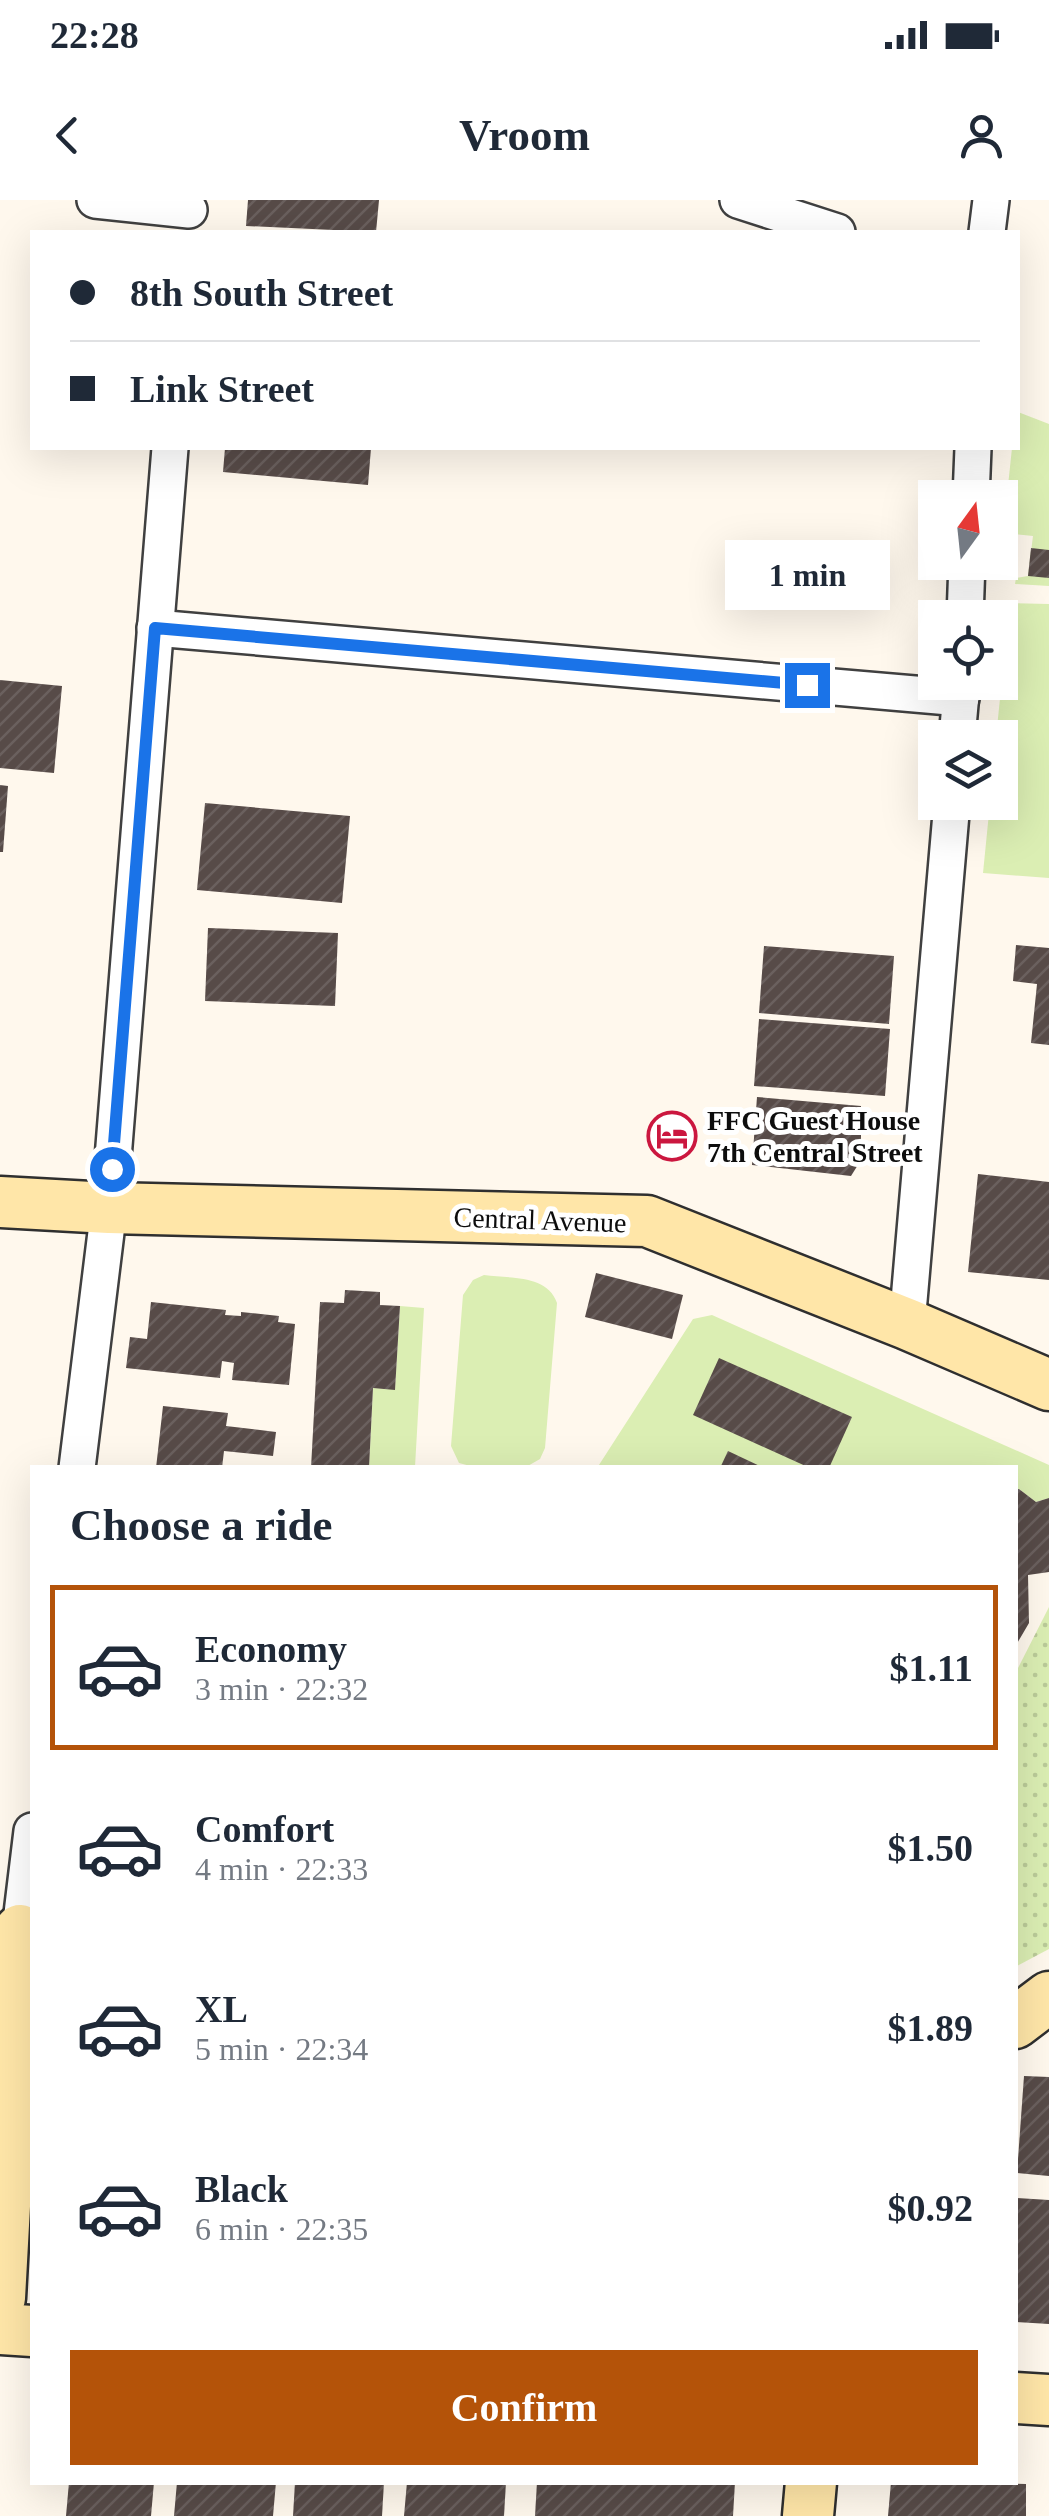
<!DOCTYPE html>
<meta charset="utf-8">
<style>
body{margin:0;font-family:Georgia,serif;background:#f2f2f3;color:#1f2937;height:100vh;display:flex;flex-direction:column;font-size:38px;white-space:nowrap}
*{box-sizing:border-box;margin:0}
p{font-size:32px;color:#747a83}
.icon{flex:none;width:55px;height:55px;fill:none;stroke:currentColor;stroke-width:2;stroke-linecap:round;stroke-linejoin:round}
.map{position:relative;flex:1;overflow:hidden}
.panel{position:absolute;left:30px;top:1265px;width:988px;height:1020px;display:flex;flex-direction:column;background:#fff;border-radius:0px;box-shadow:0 10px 40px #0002}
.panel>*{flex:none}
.banner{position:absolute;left:30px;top:30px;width:990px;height:220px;border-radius:0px;box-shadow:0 10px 40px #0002;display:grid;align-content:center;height:220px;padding:0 40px;background:#fff}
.needle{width:65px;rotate:15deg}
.buttons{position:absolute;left:918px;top:280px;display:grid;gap:20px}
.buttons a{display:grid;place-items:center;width:100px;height:100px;border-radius:0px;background:#fff;box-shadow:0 10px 40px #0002;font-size:50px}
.end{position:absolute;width:45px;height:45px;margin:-22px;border:12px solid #1a73e8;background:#fff;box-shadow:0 0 0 5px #fff}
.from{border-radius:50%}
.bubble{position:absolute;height:70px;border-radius:0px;background:#fff;box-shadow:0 10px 40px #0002;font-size:32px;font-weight:700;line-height:70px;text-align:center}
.banner b{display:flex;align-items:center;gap:35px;height:95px;font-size:38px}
.banner b+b{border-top:2px solid #e0e1e3}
.banner i{width:25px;height:25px;background:#1f2937}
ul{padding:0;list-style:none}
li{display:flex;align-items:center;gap:30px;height:165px;margin:0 20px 15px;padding:0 20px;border:5px solid transparent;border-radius:0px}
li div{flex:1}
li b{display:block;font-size:38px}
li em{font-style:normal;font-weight:700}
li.active{border-color:#b45309}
li>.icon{width:90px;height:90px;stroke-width:1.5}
h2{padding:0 40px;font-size:45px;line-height:120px}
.cta{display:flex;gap:20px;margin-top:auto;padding:20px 40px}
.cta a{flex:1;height:115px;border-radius:0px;background:#b45309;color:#fff;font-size:40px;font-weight:700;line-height:115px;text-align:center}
.status{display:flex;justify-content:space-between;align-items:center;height:70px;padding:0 50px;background:#fff;direction:ltr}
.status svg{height:28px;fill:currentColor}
header{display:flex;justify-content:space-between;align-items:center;height:130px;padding:0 40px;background:#fff;font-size:45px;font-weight:700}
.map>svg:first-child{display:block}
.grass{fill:#dbeeb3}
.park{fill:url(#park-dots)}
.building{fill:url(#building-hatch)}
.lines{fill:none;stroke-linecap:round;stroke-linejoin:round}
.street-casing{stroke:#404040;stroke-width:40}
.secondary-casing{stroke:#2f2f2f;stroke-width:55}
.street{stroke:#fff;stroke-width:35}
.secondary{stroke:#ffe6a8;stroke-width:50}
.route{stroke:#1a73e8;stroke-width:12}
.labels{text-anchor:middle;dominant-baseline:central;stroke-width:10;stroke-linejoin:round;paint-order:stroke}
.poi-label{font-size:28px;font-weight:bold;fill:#0d0d0d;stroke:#fff;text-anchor:start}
.street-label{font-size:28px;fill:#0d0d0d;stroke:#fff}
</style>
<div class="status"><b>22:28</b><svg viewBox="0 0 49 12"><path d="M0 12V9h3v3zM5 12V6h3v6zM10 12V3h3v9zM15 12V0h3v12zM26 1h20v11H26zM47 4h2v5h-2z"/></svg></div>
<header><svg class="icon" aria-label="back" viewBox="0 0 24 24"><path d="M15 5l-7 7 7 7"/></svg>Vroom<svg class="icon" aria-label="person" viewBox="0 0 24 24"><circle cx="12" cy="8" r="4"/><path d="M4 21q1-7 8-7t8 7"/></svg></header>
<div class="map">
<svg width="1049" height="2316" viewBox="0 0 1049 2316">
<defs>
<pattern id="park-dots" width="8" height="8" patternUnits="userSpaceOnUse" patternTransform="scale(2.5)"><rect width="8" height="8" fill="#dbeeb3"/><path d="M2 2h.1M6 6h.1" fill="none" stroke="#bbcb99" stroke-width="1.8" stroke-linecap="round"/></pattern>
<pattern id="building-hatch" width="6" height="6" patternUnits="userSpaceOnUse" patternTransform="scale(2.5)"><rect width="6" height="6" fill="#574b48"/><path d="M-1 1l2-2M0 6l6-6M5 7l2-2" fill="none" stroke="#6a605e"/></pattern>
</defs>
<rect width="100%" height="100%" fill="#fff8ed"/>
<g class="grass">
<path d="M1018 212 1049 224V386L1015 384 1016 378 1028 376 1033 336 1003 333 1012 248H1018Z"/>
<path d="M1010 403 1049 404V678L983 673 990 603 1000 602V538L996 537Z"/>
<path d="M484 1075C511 1079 547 1074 557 1103L545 1248 540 1259 526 1267 478 1268 459 1263 451 1246 463 1095 473 1080Z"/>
<path d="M400 1106 424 1108 415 1267 369 1268 373 1188 395 1189Z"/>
<path d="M712 1115 1049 1265V1298L1036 1302 1019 1289 1015 1290V1268H597L693 1119Z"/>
</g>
<path class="park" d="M1049 1407V1749L1015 1767V1474Z"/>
<g class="building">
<path d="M248 0H379L376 32 246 26Z"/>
<path d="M225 248H371L368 285 223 272Z"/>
<path d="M1031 348 1049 350V378L1028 376Z"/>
<path d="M0 480 62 486 54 573 0 568Z"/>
<path d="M0 585 8 586 3 652H0Z"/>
<path d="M205 603 350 616 342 703 197 690Z"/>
<path d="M208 728 338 733 335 806 205 801Z"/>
<path d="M1016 745 1049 748V845L1031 843 1037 784 1013 781Z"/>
<path d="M764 746 894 756 889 824 759 813Z"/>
<path d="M759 819 890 829 885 896 754 886Z"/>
<path d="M757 897 861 906V960L851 976 752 965Z"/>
<path d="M978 974 1049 982V1080L968 1072Z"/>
<path d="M596 1073 683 1095 672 1139 585 1117Z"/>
<path d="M345 1090 380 1092V1105L400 1106 395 1190 373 1188 369 1268H311L320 1102 344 1103Z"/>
<path d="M151 1102 226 1110 225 1115 241 1116V1112L279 1116 278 1122 295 1124 289 1185 232 1180 234 1163 222 1161 220 1178 126 1168 130 1137 147 1139Z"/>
<path d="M719 1158 852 1217 829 1268H810L693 1215Z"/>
<path d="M163 1206 228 1213 226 1226 276 1232 273 1256 224 1251 222 1268H156Z"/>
<path d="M728 1251 764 1268H720Z"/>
<path d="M1019 1289 1036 1302 1049 1298V1372L1028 1375 1029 1423 1015 1447V1290Z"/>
<path d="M1024 1876 1049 1877V1976L1017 1973Z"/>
<path d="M1017 1998 1049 2000V2124L1015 2122Z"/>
<path d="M69 2282H154L151 2316H66Z"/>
<path d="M177 2282H276L273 2316H174Z"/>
<path d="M295 2282H384L382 2316H293Z"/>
<path d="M407 2282H506L504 2316H404Z"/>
<path d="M537 2282H735L733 2316H535Z"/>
<path d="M891 2282 1026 2284V2316H888Z"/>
</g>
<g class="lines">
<g class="street-casing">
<g id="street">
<path d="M95 0 189 10"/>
<path d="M738 0 837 32"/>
<path d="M987 32 991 0"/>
<path d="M971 298 973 248"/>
<path d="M965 418 967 362"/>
<path d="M155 428 961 498"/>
<path d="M957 538 962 482"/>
<path d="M907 1124 952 602"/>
<path d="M77 1268 109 1008 170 248"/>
<path d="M20 1730 32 1631"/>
</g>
</g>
<g class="secondary-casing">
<g id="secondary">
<path d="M0 1002 109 1008 647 1021 907 1124 1049 1185"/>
<path d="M1015 1823 1049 1797"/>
<path d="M0 2098 20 1730"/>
<path d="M0 2129 32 2131"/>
<path d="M1015 2198 1049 2200"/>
<path d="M808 2316 811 2282"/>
</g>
</g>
<use href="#street" class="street"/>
<use href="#secondary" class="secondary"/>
</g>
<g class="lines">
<path class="route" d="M112 969 155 428 807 485"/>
</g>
<defs>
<g id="hotel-ring" transform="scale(2.5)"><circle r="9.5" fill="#fff" stroke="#cb173f" stroke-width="1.5"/><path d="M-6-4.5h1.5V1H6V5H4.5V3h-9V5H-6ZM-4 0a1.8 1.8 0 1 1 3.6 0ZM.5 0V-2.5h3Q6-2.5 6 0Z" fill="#cb173f"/></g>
</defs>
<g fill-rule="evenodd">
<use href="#hotel-ring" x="672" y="936"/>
</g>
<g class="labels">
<g class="poi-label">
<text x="707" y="920">FFC Guest House<tspan x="707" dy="32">7th Central Street</tspan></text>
</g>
<g class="street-label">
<text transform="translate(540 1020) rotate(2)">Central Avenue</text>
</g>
</g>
</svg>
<div class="buttons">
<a><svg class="needle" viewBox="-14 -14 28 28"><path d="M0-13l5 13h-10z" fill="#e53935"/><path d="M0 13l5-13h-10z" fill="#747a83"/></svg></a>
<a><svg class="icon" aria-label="locate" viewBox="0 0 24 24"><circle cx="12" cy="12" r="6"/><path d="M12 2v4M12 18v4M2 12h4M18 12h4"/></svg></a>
<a><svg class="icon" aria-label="layers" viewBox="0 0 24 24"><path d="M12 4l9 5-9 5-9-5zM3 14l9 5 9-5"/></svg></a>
</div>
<i class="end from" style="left:112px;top:969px"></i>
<i class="end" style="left:807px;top:485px"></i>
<div class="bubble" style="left:725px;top:340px;width:165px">1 min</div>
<div class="banner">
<b><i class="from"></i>8th South Street</b>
<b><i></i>Link Street</b>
</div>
<section class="panel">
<h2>Choose a ride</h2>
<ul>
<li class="active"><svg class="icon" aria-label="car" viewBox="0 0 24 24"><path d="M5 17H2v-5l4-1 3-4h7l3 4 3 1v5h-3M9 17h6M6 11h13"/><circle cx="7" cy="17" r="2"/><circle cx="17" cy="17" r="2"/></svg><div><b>Economy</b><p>3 min · 22:32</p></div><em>$1.11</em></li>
<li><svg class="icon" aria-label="car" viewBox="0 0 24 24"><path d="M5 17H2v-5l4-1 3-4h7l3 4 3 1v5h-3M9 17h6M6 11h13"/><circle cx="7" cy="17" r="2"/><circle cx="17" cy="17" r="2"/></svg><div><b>Comfort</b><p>4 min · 22:33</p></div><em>$1.50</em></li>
<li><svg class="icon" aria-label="car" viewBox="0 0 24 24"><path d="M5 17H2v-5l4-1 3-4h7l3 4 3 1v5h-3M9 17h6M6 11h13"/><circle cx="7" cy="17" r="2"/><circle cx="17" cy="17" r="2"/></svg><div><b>XL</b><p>5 min · 22:34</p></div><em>$1.89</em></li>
<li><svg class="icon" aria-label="car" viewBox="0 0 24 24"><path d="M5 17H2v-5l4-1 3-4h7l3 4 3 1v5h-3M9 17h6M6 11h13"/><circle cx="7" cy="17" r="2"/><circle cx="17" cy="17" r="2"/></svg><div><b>Black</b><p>6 min · 22:35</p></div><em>$0.92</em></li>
</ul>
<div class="cta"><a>Confirm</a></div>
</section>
</div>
